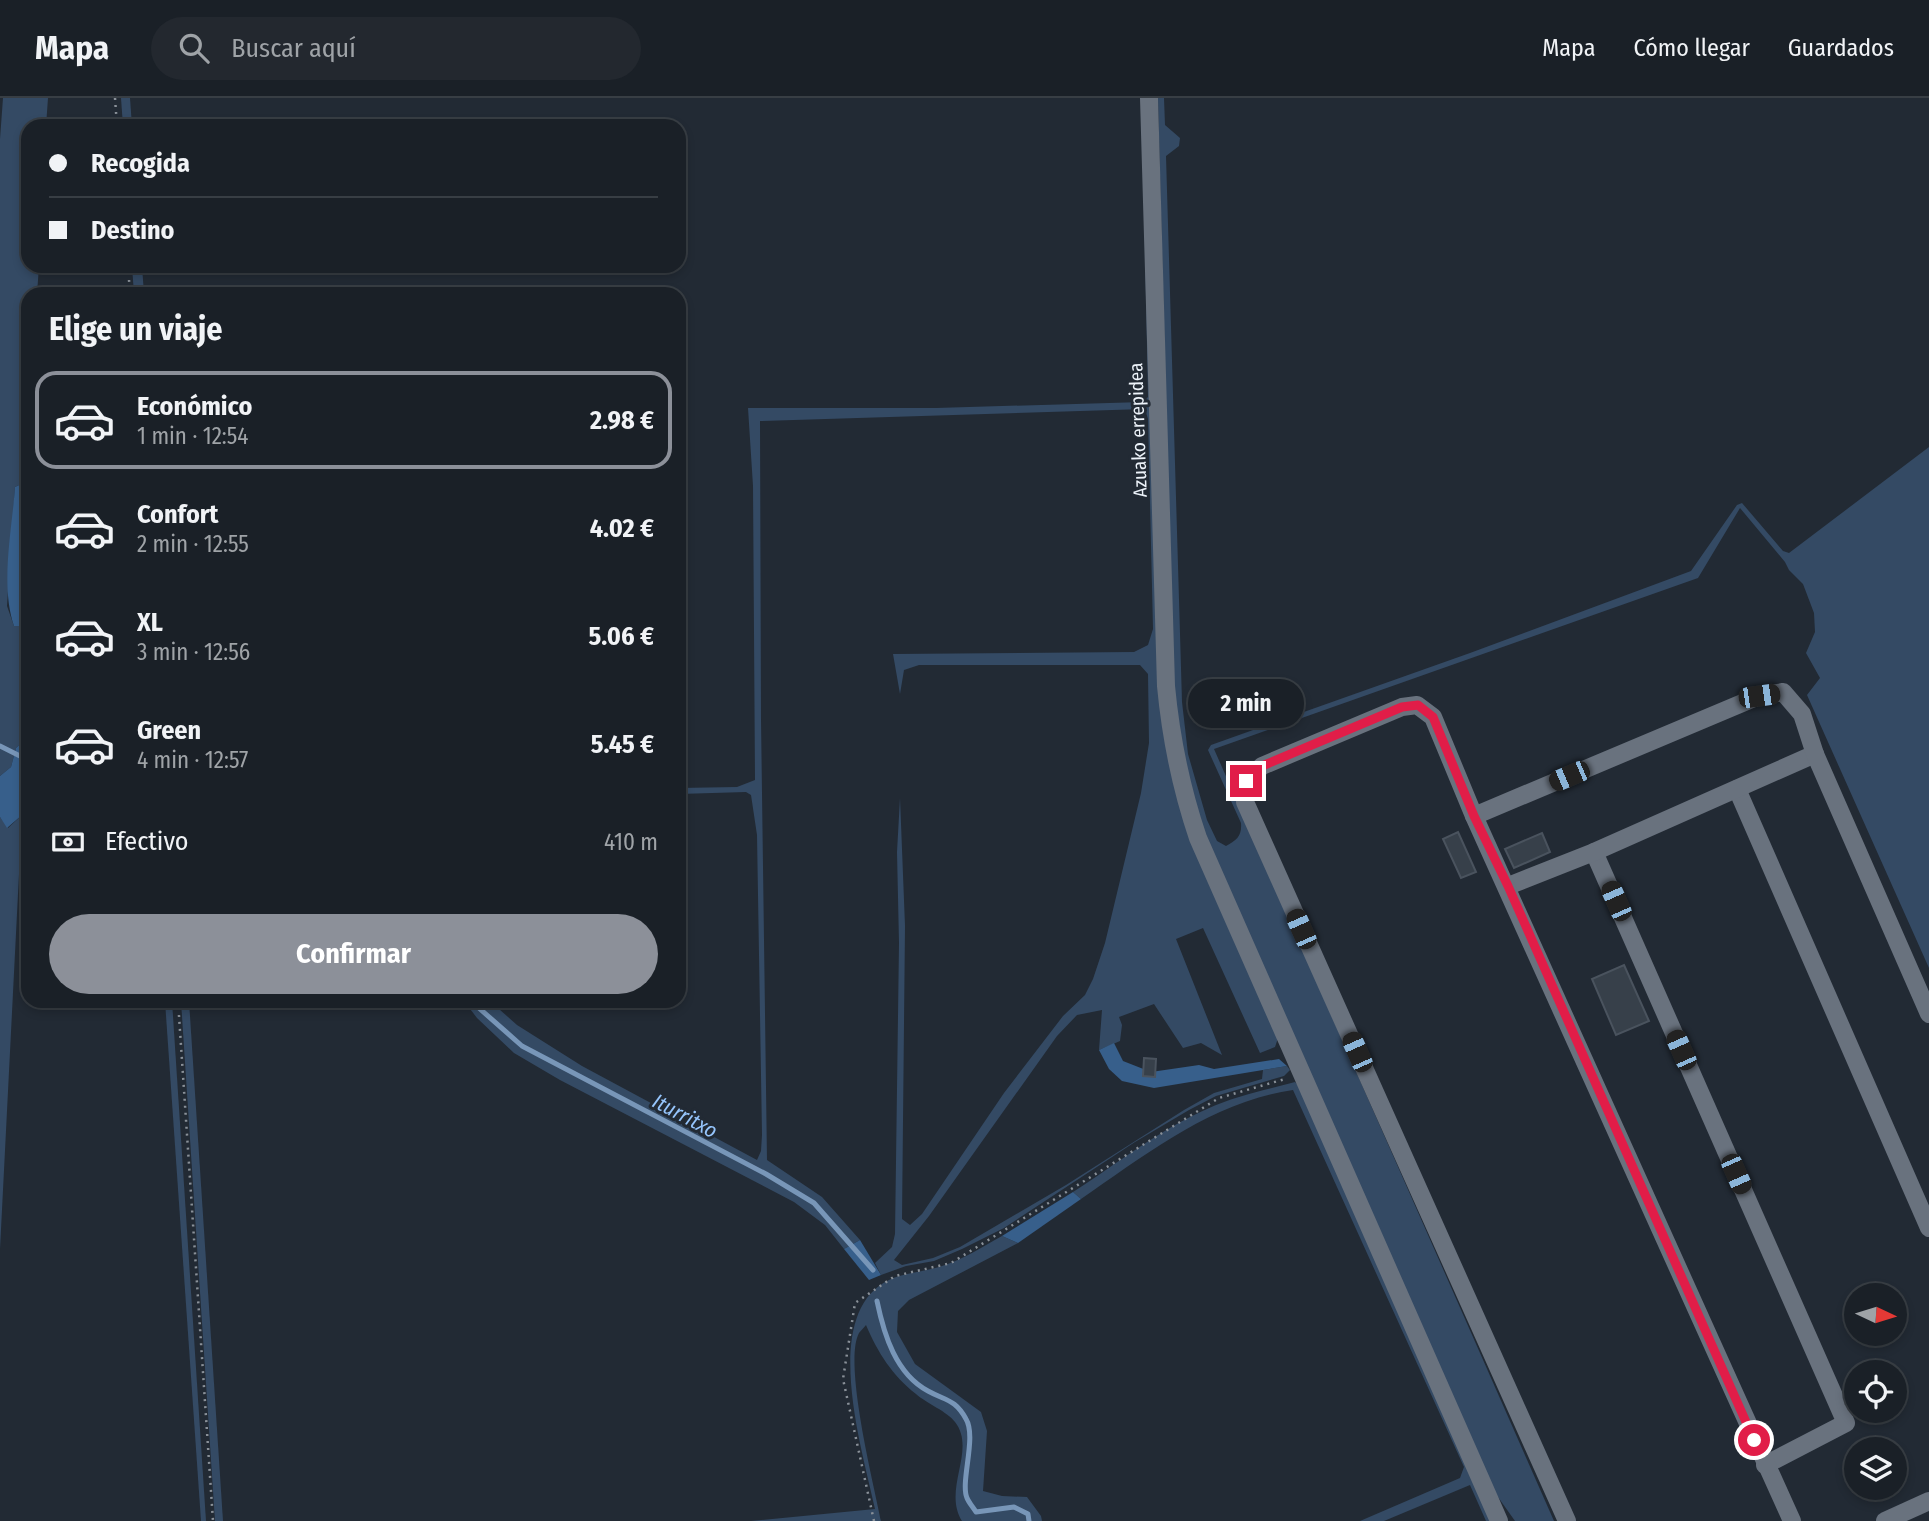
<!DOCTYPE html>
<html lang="es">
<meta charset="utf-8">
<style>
body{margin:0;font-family:"Fira Sans Condensed",sans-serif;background:#23282f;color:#f1f3f6;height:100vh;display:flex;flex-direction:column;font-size:26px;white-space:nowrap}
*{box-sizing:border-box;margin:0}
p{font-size:23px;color:#9fa3a7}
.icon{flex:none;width:38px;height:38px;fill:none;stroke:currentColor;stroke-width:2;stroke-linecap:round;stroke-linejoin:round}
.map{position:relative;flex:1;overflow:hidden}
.panel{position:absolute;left:21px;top:189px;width:665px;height:721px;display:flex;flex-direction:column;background:#1a2027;border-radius:21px;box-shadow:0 4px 10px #0003,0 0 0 2px #383e44}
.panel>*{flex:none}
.top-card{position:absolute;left:21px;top:21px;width:665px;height:154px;border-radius:21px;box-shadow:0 4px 10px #0003,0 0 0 2px #383e44;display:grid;align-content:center;height:154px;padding:0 28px;background:#1a2027}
.needle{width:46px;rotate:94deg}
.controls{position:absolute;left:1844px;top:1185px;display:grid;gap:14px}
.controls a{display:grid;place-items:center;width:63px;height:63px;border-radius:50%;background:#1a2027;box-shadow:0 4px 10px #0003,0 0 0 2px #383e44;font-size:35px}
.end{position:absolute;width:32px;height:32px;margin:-16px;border:9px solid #e11d48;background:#fff;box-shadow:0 0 0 4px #fff}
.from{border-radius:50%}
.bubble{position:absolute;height:49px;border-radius:24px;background:#1a2027;box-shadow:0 4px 10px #0003,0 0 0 2px #383e44;font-size:23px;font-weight:700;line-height:49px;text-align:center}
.car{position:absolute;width:21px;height:42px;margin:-21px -10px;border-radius:9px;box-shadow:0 0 5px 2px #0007;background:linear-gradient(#222 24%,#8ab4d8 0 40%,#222 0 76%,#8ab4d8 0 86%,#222 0)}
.top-card b{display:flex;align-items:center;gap:24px;height:66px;font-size:26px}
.top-card b+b{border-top:2px solid #383e44}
.top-card i{width:18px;height:18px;background:#f1f3f6}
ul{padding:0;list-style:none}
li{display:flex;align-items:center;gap:21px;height:98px;margin:0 14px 10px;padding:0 14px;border:4px solid transparent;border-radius:21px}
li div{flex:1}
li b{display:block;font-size:26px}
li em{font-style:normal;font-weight:700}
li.current{border-color:#8c9099}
li>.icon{width:63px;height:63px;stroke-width:1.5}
h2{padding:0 28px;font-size:32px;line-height:84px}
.pay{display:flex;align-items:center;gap:18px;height:77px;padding:0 28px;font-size:26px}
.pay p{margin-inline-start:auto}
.primary-button{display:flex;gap:14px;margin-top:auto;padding:14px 28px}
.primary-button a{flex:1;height:80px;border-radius:42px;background:#8c9099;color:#fff;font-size:28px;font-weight:700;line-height:80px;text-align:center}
header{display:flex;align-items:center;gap:42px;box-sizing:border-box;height:98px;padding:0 35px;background:#1a2027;border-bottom:2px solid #383e44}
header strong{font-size:33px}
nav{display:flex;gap:38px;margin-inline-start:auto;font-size:24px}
.search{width:490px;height:63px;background:#23282f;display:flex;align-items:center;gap:18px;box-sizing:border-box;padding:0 24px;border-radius:38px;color:#9fa3a7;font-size:26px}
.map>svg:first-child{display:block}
.green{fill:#344a64}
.forest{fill:#375f8b}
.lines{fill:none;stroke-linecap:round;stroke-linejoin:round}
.stream{stroke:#7896b8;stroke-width:5}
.building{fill:#37404a;stroke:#4a535e;stroke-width:2}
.path{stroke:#8a9199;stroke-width:2.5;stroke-dasharray:2 5;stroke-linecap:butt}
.minor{stroke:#69727e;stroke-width:18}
.route{stroke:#e11d48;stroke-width:9}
.labels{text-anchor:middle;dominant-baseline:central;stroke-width:6;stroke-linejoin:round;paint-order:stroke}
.street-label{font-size:19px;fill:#edf3fa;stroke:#222a34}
.water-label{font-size:21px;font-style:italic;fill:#96c5fc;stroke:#222a34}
</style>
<header>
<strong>Mapa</strong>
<div class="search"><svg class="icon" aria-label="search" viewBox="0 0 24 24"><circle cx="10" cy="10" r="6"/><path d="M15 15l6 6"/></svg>Buscar aquí</div>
<nav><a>Mapa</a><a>Cómo llegar</a><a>Guardados</a></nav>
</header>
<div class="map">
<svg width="1929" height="1423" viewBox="0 0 1929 1423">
<rect width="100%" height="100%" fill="#222a34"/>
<g class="green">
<path d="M3 0H48L46 28H28V168H39L37 196H28V383L15 389 7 508 14 528H26L23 613 26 641 16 650 11 669 0 678V41Z"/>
<path d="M121 0H130L132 28H123Z"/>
<path d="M1142 0 1166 644 1278 940 1275 949 1260 955 1203 830 1176 841 1222 957 1201 945 1183 950 1154 906 1119 919 1122 927 1120 943 1099 952 1102 912 1077 917 1057 938 929 1118 894 1162 902 1167 933 1160 960 1149 1066 1087 1184 1012 1214 995 1262 981 1263 972 1287 968 1290 972 1284 978 1216 998 1189 1012 1135 1044 1004 1130 962 1151 934 1163 906 1168 881 1177 875 1165 892 1149 895 1136 899 845 897 754 900 700 905 828 902 1121 910 1127 922 1116 1004 995 1063 918 1085 897 1093 881 1105 845 1141 695 1149 645 1148 576 1140 567H919L904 572 900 596 893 556 1134 554 1148 547 1153 531 1148 321 1145 311 760 323 761 621 767 1062 822 1099 860 1142 844 1151 825 1127 794 1104 560 982 514 955 477 920 464 903H490L517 927 582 968 757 1062 761 1053 762 1037 757 737 751 697 746 694 679 696V690L737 689 755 682 753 388 748 310H936L1143 304 1148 299Z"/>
<path d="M1158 0H1164L1165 27 1180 40 1179 48 1166 58 1182 604 1188 656 1207 722 1217 743 1226 748C1237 742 1242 738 1241 725L1208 652 1211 647 1470 555 1691 473 1737 407 1742 405 1783 453 1789 455 1929 349V870L1807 597 1820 580 1806 555 1815 534 1814 515 1803 486 1789 472 1785 464 1740 410 1698 480 1214 651 1554 1423H1515L1493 1392 1222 779 1196 713 1174 607Z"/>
<path d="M132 168H142L144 196H134Z"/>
<path d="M22 717 0 1151V719L8 730Z"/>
<path d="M165 903H172L206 1423H201Z"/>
<path d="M181 903H189L223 1423H215Z"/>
<path d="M1295 984 1299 988 1493 1423H1486L1470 1387 1384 1423H1360L1460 1380 1464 1369 1293 992C1212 1004 1147 1056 1081 1101L1073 1094C1117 1066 1160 1031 1207 1011 1235 998 1266 992 1295 984Z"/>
<path d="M1002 1138 1018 1145 909 1202 898 1213 897 1234 915 1266 981 1314 987 1333 983 1393 1002 1398 1027 1399 1041 1418 1042 1423H962C942 1391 977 1352 955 1324 948 1314 926 1305 916 1296 892 1277 878 1255 866 1227 864 1230 861 1232 859 1235 843 1265 874 1386 881 1423H751L875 1411C863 1354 819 1215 889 1182 905 1174 927 1174 945 1167 965 1160 984 1148 1002 1138Z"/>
</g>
<g class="forest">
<path d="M28 383 26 528H14C0 487 12 432 15 389Z"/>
<path d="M26 641 28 643V678L23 686 22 717 7 730 0 719V678L11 669 16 650Z"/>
<path d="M1114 945 1123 963 1151 974 1199 967 1214 971 1279 961 1287 968 1154 990 1122 983 1109 971 1099 952Z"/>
<path d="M1073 1094 1081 1101 1018 1145 1002 1138Z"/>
<path d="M860 1142 881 1177 869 1182 844 1151Z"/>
</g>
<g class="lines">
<g class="stream">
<path d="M0 648 28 662"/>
<path d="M471 903 522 948 766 1076 814 1105 873 1172"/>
<path d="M877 1203C884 1237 896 1276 928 1293 946 1303 955 1301 966 1321 977 1339 960 1384 967 1400 969 1405 973 1409 976 1414L1014 1409 1028 1416 1029 1423"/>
</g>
</g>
<g class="building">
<path d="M1458 734 1476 774 1461 780 1443 741Z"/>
<path d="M1542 735 1550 754 1514 770 1505 751Z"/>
<path d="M1624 867 1649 923 1616 937 1592 881Z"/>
<path d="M1144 960 1156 961 1155 979 1143 978Z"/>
</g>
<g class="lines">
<g class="path">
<path d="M115 0 117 28"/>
<path d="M128 168 130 196"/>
<path d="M178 903 213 1423"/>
<path d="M874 1423 843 1281 855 1205 895 1178 951 1165 1219 1000 1285 981"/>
</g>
<g class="minor">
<path d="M1149 0 1166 588C1171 641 1181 690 1198 740L1499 1423"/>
<path d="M1737 691 1929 1130"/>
<path d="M1474 718 1433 619 1417 607 1402 609 1262 668 1246 683 1245 704 1567 1423"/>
<path d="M1594 754 1846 1325 1765 1367"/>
<path d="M1508 788 1594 754 1815 656"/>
<path d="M1792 1423 1474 718 1759 598 1783 594 1802 616 1815 656 1929 916"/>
<path d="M1885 1423 1929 1403"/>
</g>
</g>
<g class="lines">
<path class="route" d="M1246 683 1262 668 1402 609 1418 607 1433 619 1474 718 1508 788 1754 1342"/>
</g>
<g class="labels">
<g class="street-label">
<text transform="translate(1138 332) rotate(-92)">Azuako errepidea</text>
</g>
<g class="water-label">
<text transform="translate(685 1018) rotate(28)">Iturritxo</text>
</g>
</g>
</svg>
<div class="controls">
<a><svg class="needle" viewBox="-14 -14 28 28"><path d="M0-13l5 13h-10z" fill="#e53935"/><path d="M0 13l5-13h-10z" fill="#9fa3a7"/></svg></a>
<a><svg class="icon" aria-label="locate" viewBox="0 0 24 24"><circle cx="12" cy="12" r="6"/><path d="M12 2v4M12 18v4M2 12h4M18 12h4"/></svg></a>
<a><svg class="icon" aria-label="layers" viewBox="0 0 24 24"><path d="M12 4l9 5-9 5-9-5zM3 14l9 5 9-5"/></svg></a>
</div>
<i class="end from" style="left:1754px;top:1342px"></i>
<i class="end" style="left:1246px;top:683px"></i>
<div class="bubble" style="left:1188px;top:581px;width:116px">2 min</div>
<i class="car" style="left:1759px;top:598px;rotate:82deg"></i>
<i class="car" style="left:1569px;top:678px;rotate:247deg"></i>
<i class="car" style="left:1616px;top:803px;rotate:336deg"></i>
<i class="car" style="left:1301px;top:831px;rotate:336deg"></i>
<i class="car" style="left:1681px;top:952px;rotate:336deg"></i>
<i class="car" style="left:1357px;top:954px;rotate:336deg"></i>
<i class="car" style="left:1736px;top:1076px;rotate:156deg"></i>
<div class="top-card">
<b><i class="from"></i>Recogida</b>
<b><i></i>Destino</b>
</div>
<section class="panel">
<h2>Elige un viaje</h2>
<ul>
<li class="current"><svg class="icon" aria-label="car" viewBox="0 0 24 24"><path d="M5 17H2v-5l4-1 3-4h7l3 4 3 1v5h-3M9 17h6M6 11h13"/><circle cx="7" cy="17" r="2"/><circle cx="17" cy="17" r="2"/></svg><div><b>Económico</b><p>1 min · 12:54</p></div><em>2.98 €</em></li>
<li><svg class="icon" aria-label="car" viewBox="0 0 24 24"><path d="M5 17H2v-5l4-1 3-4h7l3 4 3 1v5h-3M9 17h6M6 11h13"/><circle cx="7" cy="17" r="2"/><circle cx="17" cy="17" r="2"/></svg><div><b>Confort</b><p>2 min · 12:55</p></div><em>4.02 €</em></li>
<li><svg class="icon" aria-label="car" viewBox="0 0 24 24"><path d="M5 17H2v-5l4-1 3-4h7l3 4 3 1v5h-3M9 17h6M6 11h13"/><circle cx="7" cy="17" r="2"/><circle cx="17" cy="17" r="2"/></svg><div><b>XL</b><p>3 min · 12:56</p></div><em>5.06 €</em></li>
<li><svg class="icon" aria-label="car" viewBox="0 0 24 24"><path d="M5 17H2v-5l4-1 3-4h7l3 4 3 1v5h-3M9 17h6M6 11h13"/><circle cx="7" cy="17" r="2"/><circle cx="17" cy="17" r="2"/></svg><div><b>Green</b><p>4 min · 12:57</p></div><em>5.45 €</em></li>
</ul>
<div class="pay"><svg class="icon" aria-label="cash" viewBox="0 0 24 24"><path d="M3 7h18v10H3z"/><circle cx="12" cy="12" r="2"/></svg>Efectivo<p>410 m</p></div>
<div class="primary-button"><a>Confirmar</a></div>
</section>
</div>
